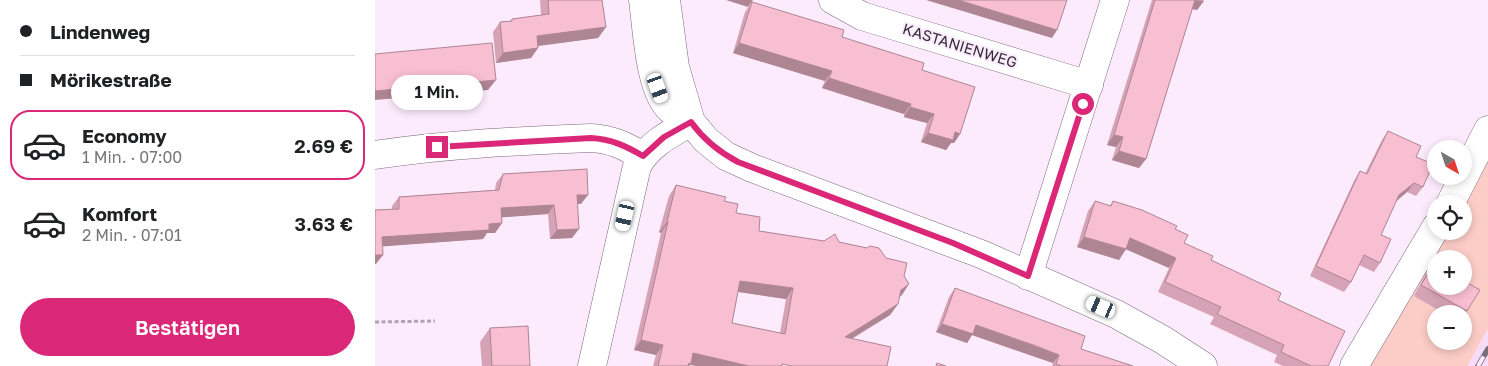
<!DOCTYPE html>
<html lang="de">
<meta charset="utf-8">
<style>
body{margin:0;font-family:"Golos Text",sans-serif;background:#f6f6f6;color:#202124;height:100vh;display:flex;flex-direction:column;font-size:19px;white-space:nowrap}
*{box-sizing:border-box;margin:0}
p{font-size:16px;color:#757577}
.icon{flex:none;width:28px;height:28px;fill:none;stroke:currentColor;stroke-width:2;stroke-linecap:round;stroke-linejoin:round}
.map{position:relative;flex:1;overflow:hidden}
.side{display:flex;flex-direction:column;background:#fff;width:375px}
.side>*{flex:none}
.guide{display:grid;align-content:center;height:110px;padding:0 20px;background:#fff}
.needle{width:32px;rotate:141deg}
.tools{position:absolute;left:1052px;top:140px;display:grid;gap:10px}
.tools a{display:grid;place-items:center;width:45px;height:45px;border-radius:50%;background:#fff;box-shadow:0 2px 8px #0003;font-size:25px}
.end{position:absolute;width:22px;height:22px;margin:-11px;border:6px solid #db2777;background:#fff;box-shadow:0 0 0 2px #fff}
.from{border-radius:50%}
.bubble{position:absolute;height:35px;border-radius:18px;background:#fff;box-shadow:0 2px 8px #0003;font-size:16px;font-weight:600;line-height:35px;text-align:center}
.car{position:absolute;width:15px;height:30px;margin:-15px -8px;border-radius:6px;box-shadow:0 0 4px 1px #0007;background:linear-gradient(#fff 24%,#345 0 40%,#fff 0 76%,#345 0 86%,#fff 0)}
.guide b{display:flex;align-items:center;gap:18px;height:48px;font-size:19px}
.guide b+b{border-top:1px solid #e0e0e0}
.guide i{width:12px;height:12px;background:#202124}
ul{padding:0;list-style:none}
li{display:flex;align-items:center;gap:15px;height:70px;margin:0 10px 8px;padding:0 10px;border:2px solid transparent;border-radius:20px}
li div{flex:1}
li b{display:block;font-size:19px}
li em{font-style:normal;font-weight:600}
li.current{border-color:#db2777}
li>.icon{width:45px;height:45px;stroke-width:1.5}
.primary-button{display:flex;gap:10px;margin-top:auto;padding:10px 20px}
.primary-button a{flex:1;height:58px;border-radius:30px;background:#db2777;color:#fff;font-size:20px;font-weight:600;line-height:58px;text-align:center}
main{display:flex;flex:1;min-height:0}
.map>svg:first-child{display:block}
.built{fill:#f7dbf7}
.green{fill:#fccdc6;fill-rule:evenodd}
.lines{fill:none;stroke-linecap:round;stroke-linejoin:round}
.minor-casing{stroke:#7c697d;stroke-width:29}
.path{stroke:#b0a2b0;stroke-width:3;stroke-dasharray:4 2.5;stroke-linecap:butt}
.minor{stroke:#fff;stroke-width:28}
.rail-casing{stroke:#7a6f7a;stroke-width:5.5}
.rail{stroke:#fcebfd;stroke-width:4;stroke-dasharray:11;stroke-linecap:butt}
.wall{fill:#d5a3b5;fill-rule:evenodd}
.shaded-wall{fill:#ae8593}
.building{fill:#f8bed2;stroke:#ae8593;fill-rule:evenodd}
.route{stroke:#db2777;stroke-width:6}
.labels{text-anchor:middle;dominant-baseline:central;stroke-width:4;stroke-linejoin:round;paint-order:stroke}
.street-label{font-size:15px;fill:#372f37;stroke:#fcebfd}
</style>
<main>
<section class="side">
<div class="guide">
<b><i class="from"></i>Lindenweg</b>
<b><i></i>Mörikestraße</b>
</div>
<ul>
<li class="current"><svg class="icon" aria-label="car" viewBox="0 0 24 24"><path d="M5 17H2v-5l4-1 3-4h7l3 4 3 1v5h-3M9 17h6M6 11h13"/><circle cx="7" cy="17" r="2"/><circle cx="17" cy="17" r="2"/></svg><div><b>Economy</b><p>1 Min. · 07:00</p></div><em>2.69 €</em></li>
<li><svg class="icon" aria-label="car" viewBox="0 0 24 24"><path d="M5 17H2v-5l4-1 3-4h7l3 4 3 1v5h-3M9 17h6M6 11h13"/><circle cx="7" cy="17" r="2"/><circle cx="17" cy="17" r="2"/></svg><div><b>Komfort</b><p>2 Min. · 07:01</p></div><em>3.63 €</em></li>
</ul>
<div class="primary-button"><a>Bestätigen</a></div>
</section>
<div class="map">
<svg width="1113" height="366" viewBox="0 0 1113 366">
<rect width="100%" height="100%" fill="#fcebfd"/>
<path class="built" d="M1113 329V366H1092Z"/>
<path class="green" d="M1113 155V329L1092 366H992L1071 231H1089V204ZM1061 259H1089V286H1061ZM1061 314H1089V341H1061Z"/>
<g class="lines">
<g class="minor-casing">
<g id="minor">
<path d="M268 0C272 28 274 91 296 110 302 115 310 118 316 122"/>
<path d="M291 0 300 67 316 122 331 140 351 156 377 168 606 254 741 314 788 340 828 366"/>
<path d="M458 0 487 16 714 85"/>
<path d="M0 155C72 144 144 141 216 138 236 139 251 146 267 156"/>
<path d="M1075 204 1113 130"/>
<path d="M653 276 740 0"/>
<path d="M217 366 262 166C274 144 295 134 316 122"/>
<path d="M979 366 1061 227"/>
</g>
</g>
<path class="path" d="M0 322 60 321"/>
<use href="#minor" class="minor"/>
<g class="rail-casing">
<path id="rail" d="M1103 366 1113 349"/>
</g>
<use href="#rail" class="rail"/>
</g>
<g class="wall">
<path d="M165 0H227L231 27 223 38 162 46 163 48 156 58 121 63 118 32 125 22 135 21 137 19 166 15Z"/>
<path d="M777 0H829L822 10 817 9 771 159 764 168 737 160 741 147 732 145Z"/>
<path d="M377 2 467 37 547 70 585 134 579 143H576L571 150 546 142 552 123 529 117V114L447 88 450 81 358 53 370 12Z"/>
<path d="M1013 131 1041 157 1048 187 1041 196 1032 192 1021 201 1006 235 1005 263 999 272 984 265 976 282 969 292 935 276 979 181 985 171 990 174 1007 140Z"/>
<path d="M128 174 206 204H202L197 238 175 239 173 214 127 217V223L120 233H112L108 239 7 246 1 264 17 209V206L24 197 120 190 121 183Z"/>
<path d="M301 185 349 201 361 213 384 231 449 241 464 242 511 258 529 276 527 295 524 296 523 304 515 315 477 339 315 365 314 366H278L281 355 259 350 286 233 284 232 294 196ZM363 292 411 299 405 333 357 323Z"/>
<path d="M720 201 735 206 738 201 800 229 809 243 836 260 903 300 953 366H908L899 362 902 355 835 324 839 317 783 292 794 268 751 249 744 260 702 247 713 211Z"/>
<path d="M1059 264 1092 311 1089 316V314H1070L1039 296 1051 274Z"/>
<path d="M580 288 706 349 758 366H677L678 363 597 335 592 343 561 332 574 297Z"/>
<path d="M115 328 155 366H107L105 342Z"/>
</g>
<g class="shaded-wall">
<path d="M351 0H378L373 7Z"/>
<path d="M551 0H583L682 30 677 38Z"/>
<path d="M819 0 829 1 822 10 813 8Z"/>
<path d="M231 27 223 38 155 47 162 36Z"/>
<path d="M364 43 457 71 450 81 358 53Z"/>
<path d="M163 48 156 58 121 63 128 53Z"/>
<path d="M454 78 536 104 529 114 447 88Z"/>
<path d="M121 80 113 90 0 100V91Z"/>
<path d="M535 107 559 114 552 123 529 117Z"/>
<path d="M580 132 585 134 579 143H576L571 150 546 142 553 133Z"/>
<path d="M739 135 748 137 741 147 732 145Z"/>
<path d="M744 151 771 159 764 168 737 160Z"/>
<path d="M1039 183 1032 192 1018 204 1024 195Z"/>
<path d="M202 195H213L206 204H195Z"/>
<path d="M179 205 173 214 120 218 126 208Z"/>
<path d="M292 222H293L286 233 284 232Z"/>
<path d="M127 223 120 233H112L108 239 0 247 7 237 114 224Z"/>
<path d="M204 229 197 238 175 239 182 230Z"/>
<path d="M709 237 751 249 744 260 702 247Z"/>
<path d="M755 238 801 258 794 268 748 248Z"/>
<path d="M0 255H8L1 264H0Z"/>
<path d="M365 281 418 288 411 299 358 291Z"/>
<path d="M534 284 527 295 519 300 526 290Z"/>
<path d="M523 304 515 315 462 347 470 337Z"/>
<path d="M567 324 601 325 684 355 678 363 597 335 592 343 561 332Z"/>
<path d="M266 340 288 345 281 355 259 350Z"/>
<path d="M318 353 374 366H321L315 365 314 366H312Z"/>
</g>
<g class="building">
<path d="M173 0H227L231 27 162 36 163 48 128 53 125 22 137 21V19L174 14Z"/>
<path d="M583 0H692L682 30Z"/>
<path d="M780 0H820L771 159 744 151 748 137 739 135Z"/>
<path d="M377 2 469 30 467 37 549 63 547 70 600 87 585 134 580 132 578 140 553 133 559 114 535 107 536 104 454 78 457 71 364 43Z"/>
<path d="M117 43 121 80 0 91V54Z"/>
<path d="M1013 131 1046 146 1041 157 1058 164 1048 187 1039 183 1024 195 1006 235 1016 239 1005 263 989 255 976 282 941 266 985 171 992 174Z"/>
<path d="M212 169 213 195H202L204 229 182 230 179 205 126 208 127 223 114 224V230L7 237 8 255H0V210L24 209V197L124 190 128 174Z"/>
<path d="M301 185 351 197 349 201 363 204 361 213 385 217 384 231 449 241 460 234 464 242 492 248 495 246 504 248 511 258 532 263 529 276 534 284 526 290 523 304 470 337 516 347 512 366H417L407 364V366H374L318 353 316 364 314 363 313 366H283L288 345 266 340 293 222H292ZM365 281 418 288 410 334 357 323Z"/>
<path d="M720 201 736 206 738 201 767 210 802 226 800 229 813 235 809 243 838 256 836 260 906 293 903 300 970 331 953 366H936L906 352 909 345 842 314 846 307 790 282 801 258 755 238 751 249 709 237Z"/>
<path d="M1059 264 1061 265V286H1089V281L1105 290 1092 311 1046 285Z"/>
<path d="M580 288 710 336 706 349 758 366H687L681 364 684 355 661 346 601 325 598 334 567 324Z"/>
<path d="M153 326 155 366H117L115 328Z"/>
<path d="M562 363 571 366H561Z"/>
</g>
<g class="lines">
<path class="route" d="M62 147 216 138C236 139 251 146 268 156L289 137 316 122C329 140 344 152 363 162L578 243 653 276 708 104"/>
</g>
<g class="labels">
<g class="street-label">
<text transform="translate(585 45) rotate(17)">KASTANIENWEG</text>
</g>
</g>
</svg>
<div class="tools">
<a><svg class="needle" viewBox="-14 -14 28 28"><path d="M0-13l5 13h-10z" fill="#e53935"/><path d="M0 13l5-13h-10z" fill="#757577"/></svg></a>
<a><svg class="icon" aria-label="locate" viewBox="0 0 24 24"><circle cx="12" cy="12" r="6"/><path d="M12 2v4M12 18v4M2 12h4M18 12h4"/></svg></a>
<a>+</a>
<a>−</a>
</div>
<i class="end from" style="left:708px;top:104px"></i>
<i class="end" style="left:62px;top:147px"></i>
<div class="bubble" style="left:16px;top:75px;width:92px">1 Min.</div>
<i class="car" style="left:283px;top:88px;rotate:160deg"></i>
<i class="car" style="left:250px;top:216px;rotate:193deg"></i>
<i class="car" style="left:726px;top:307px;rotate:293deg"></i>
</div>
</main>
